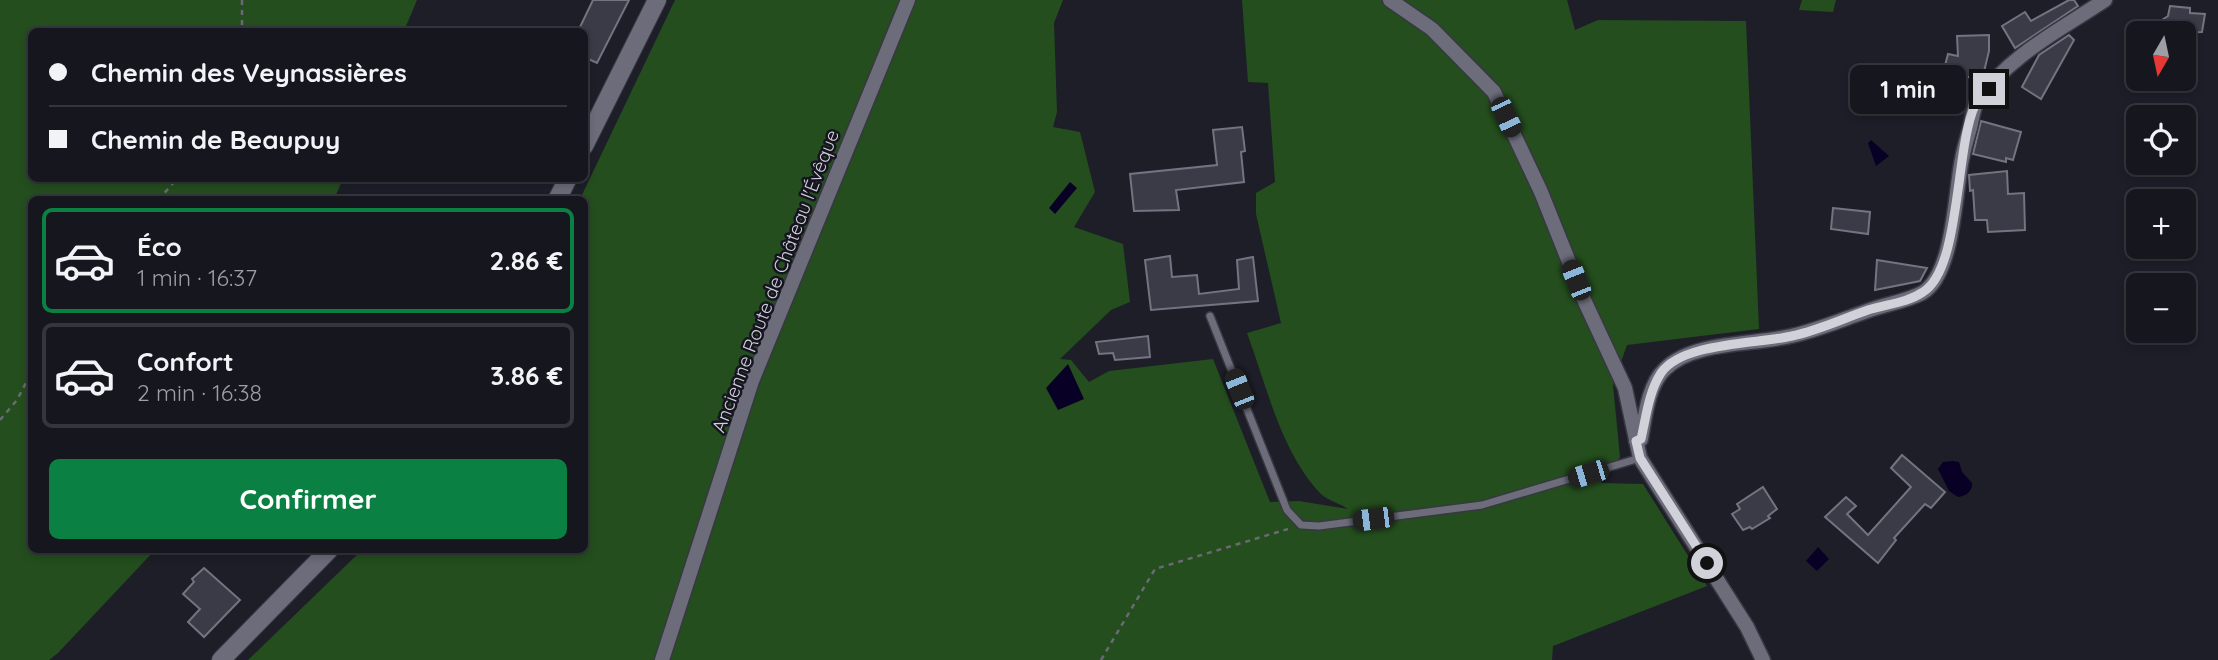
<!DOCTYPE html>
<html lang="fr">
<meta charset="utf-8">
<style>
body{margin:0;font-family:Quicksand,sans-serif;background:#1f1f28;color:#f1f3f6;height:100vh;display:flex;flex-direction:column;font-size:26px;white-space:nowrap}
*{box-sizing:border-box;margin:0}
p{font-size:23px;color:#9e9fa4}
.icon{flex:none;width:38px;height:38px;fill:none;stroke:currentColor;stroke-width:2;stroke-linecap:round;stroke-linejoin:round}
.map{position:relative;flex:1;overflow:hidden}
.sheet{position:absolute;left:28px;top:196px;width:560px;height:357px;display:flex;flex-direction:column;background:#16161f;border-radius:10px;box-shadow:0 4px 10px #0003,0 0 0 2px #35353d}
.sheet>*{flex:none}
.guide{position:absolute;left:28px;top:28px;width:560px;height:154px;border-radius:10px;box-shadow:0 4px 10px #0003,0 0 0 2px #35353d;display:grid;align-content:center;height:154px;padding:0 21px;background:#16161f}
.needle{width:46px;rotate:189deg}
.fabs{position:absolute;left:2126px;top:21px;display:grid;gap:14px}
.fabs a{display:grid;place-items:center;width:70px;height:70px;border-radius:10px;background:#16161f;box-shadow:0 4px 10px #0003,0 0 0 2px #35353d;font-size:35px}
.end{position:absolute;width:32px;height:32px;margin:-16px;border:9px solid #d1d1d9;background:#111;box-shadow:0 0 0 4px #111}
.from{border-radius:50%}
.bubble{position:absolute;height:49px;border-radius:10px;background:#16161f;box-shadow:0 4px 10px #0003,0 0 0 2px #35353d;font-size:23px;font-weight:700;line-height:49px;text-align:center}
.car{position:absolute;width:21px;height:42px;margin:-21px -10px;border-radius:9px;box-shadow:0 0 5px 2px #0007;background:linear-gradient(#222 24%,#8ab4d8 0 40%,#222 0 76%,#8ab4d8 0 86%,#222 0)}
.guide b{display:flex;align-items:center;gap:24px;height:66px;font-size:26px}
.guide b+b{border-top:2px solid #35353d}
.guide i{width:18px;height:18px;background:#f1f3f6}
ul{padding:12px 0 0;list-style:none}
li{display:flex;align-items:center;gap:21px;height:105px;margin:0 14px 10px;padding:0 7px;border:4px solid #35353d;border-radius:10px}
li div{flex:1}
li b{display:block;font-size:26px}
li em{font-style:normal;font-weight:700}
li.selected{border-color:#0b8043}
li>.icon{width:63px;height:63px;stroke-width:1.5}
.button{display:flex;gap:14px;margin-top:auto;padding:14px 21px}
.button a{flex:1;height:80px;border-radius:10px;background:#0b8043;color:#fff;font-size:28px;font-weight:700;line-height:80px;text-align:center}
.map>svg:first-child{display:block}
.green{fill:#244e1e}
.water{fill:#080025}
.building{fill:#3b3b48;stroke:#737381;stroke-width:2}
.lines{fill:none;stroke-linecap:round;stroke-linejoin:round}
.service-casing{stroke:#383842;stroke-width:10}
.minor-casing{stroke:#383842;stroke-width:17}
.secondary-casing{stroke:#383842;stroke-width:20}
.path{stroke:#6a6a74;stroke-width:2.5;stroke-dasharray:5 5;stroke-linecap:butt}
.service{stroke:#6c6c7b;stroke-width:7}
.minor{stroke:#6c6c7b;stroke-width:14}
.secondary{stroke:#6c6c7b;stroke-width:18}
.route{stroke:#d1d1d9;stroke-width:9}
.labels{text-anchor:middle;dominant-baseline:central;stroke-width:5;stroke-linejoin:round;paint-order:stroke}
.street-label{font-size:19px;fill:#d1d1d9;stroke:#151420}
</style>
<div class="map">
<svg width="2218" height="660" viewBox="0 0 2218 660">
<rect width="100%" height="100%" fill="#1e1e29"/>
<g class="green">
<path d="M0 0H417L404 31 32 32V178L343 179 334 199 32 200V550H155L58 653 49 660H0Z"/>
<path d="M675 0H1063L1054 23 1057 112 1053 127 1080 132 1095 192 1074 227 1123 244 1130 302 1111 310 1060 359 1071 360 1089 382 1109 371 1213 359 1270 502 1299 501 1348 509C1342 504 1328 501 1321 494 1281 452 1267 387 1247 333L1281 323 1256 214V193L1275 182 1268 83 1248 82 1242 0H1567L1575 30 1598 20 1746 21 1759 329 1627 345 1613 385 1620 457 1601 483 1643 484 1707 586 1553 646 1552 660H248L362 550H584V200L580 199Z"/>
<path d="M1802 0H1836L1833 12 1799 10Z"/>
</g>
<g class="water">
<path d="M1871 140 1889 156 1876 166 1868 143Z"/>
<path d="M1070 182 1077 188 1055 214 1049 208Z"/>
<path d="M1068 364 1084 399 1058 410 1046 388Z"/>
<path d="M1953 461 1959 462 1962 472 1972 483C1973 492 1965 496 1958 497L1949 491 1938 469 1943 462Z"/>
<path d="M1818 547 1829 559 1817 571 1806 561Z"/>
</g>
<g class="building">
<path d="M593 0H629L597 63 584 57V29L580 27Z"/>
<path d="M2069 0H2074L2078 6 2015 48 2002 26 2025 12 2031 21Z"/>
<path d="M2170 6 2190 8V13L2205 14 2202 32 2167 33 2168 26 2162 20 2168 16Z"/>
<path d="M1989 35V51L1982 80 1954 74 1950 98 1937 96 1948 54 1958 56 1957 36Z"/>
<path d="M2069 35 2074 40 2041 99 2022 87 2039 55Z"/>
<path d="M1981 121 2021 132 2013 160 2006 158V162L1973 154Z"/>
<path d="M1242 127 1245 151 1241 152 1244 182 1176 190 1179 210 1134 211 1130 174 1217 165 1213 130Z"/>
<path d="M2007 171 2008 194 2024 193 2025 230 1988 232 1987 220H1975L1973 190 1970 191 1969 175Z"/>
<path d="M1833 208 1870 212 1868 234 1831 229Z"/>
<path d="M1170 256 1172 277 1197 275 1199 294 1239 289 1237 260 1253 257 1258 301 1151 310 1145 260Z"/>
<path d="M1877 260 1927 268 1920 281 1875 290Z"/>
<path d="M1148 336 1150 357 1115 360 1113 353 1099 354 1096 342Z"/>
<path d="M1902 455 1945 492 1931 508 1925 504 1894 538 1896 540 1878 563 1825 517 1846 497 1856 506 1847 514 1868 535 1911 487 1891 468Z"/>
<path d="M1763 487 1777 509 1768 516 1770 518 1752 529 1750 527 1743 530 1732 514 1740 509 1737 504Z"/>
<path d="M204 568 240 600 204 637 188 622 200 609 183 594 194 582 192 579Z"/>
</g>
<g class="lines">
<g class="service-casing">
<path id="service" d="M1210 316 1287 510 1301 525 1319 526 1482 505 1640 458"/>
</g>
<g class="minor-casing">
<g id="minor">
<path d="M1390 0 1432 29 1494 92 1541 192 1585 302 1625 388 1640 458 1747 627 1763 660"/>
<path d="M1636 441 1641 439C1645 417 1648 385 1665 369 1693 341 1754 345 1791 336 1818 330 1841 320 1867 311 1885 304 1905 302 1922 293 1954 275 1955 191 1962 159 1964 148 1967 138 1970 128 1972 120 1973 109 1977 102 2008 56 2060 30 2105 0"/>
<path d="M662 660 752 381 908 0"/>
</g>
</g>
<g class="secondary-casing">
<g id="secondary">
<path d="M584 146 657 0"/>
<path d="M557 200 568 178"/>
<path d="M221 660 329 550"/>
</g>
</g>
<g class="path">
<path d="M242 0V32"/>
<path d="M158 200 178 178"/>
<path d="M0 420 17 400 32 371"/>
<path d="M1101 660 1155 569 1288 529"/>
</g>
<use href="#service" class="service"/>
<use href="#minor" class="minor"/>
<use href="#secondary" class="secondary"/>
</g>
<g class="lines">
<path class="route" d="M1707 563 1640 458 1636 441 1641 439C1646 417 1649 391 1661 373 1682 342 1758 344 1792 336 1819 330 1842 319 1868 310 1886 304 1907 303 1923 292 1961 269 1955 148 1975 105 1978 99 1985 94 1989 89"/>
</g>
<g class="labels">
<g class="street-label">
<text transform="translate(775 281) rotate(-69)">Ancienne Route de Château l'Évêque</text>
</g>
</g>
</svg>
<div class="fabs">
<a><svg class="needle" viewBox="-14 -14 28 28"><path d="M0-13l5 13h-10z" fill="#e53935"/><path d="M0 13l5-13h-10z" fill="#9e9fa4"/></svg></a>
<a><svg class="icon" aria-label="locate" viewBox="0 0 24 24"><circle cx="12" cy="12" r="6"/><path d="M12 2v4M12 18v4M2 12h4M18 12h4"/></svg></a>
<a>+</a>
<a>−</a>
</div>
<i class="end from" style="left:1707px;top:563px"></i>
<i class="end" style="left:1989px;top:89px"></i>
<div class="bubble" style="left:1850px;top:65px;width:116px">1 min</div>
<i class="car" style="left:1506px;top:117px;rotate:155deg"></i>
<i class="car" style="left:1576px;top:280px;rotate:338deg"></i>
<i class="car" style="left:1239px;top:389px;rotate:338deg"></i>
<i class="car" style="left:1588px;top:474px;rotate:253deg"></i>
<i class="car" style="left:1373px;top:519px;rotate:263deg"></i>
<div class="guide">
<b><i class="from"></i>Chemin des Veynassières</b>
<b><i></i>Chemin de Beaupuy</b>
</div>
<section class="sheet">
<ul>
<li class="selected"><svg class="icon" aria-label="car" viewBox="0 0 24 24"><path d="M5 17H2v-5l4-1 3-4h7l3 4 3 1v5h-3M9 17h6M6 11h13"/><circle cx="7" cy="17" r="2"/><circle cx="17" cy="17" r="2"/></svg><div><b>Éco</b><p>1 min · 16:37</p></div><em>2.86 €</em></li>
<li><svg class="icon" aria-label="car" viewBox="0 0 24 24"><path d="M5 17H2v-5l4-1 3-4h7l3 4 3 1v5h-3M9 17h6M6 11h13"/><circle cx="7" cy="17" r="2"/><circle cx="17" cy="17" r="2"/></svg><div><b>Confort</b><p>2 min · 16:38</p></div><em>3.86 €</em></li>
</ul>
<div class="button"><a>Confirmer</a></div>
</section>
</div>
